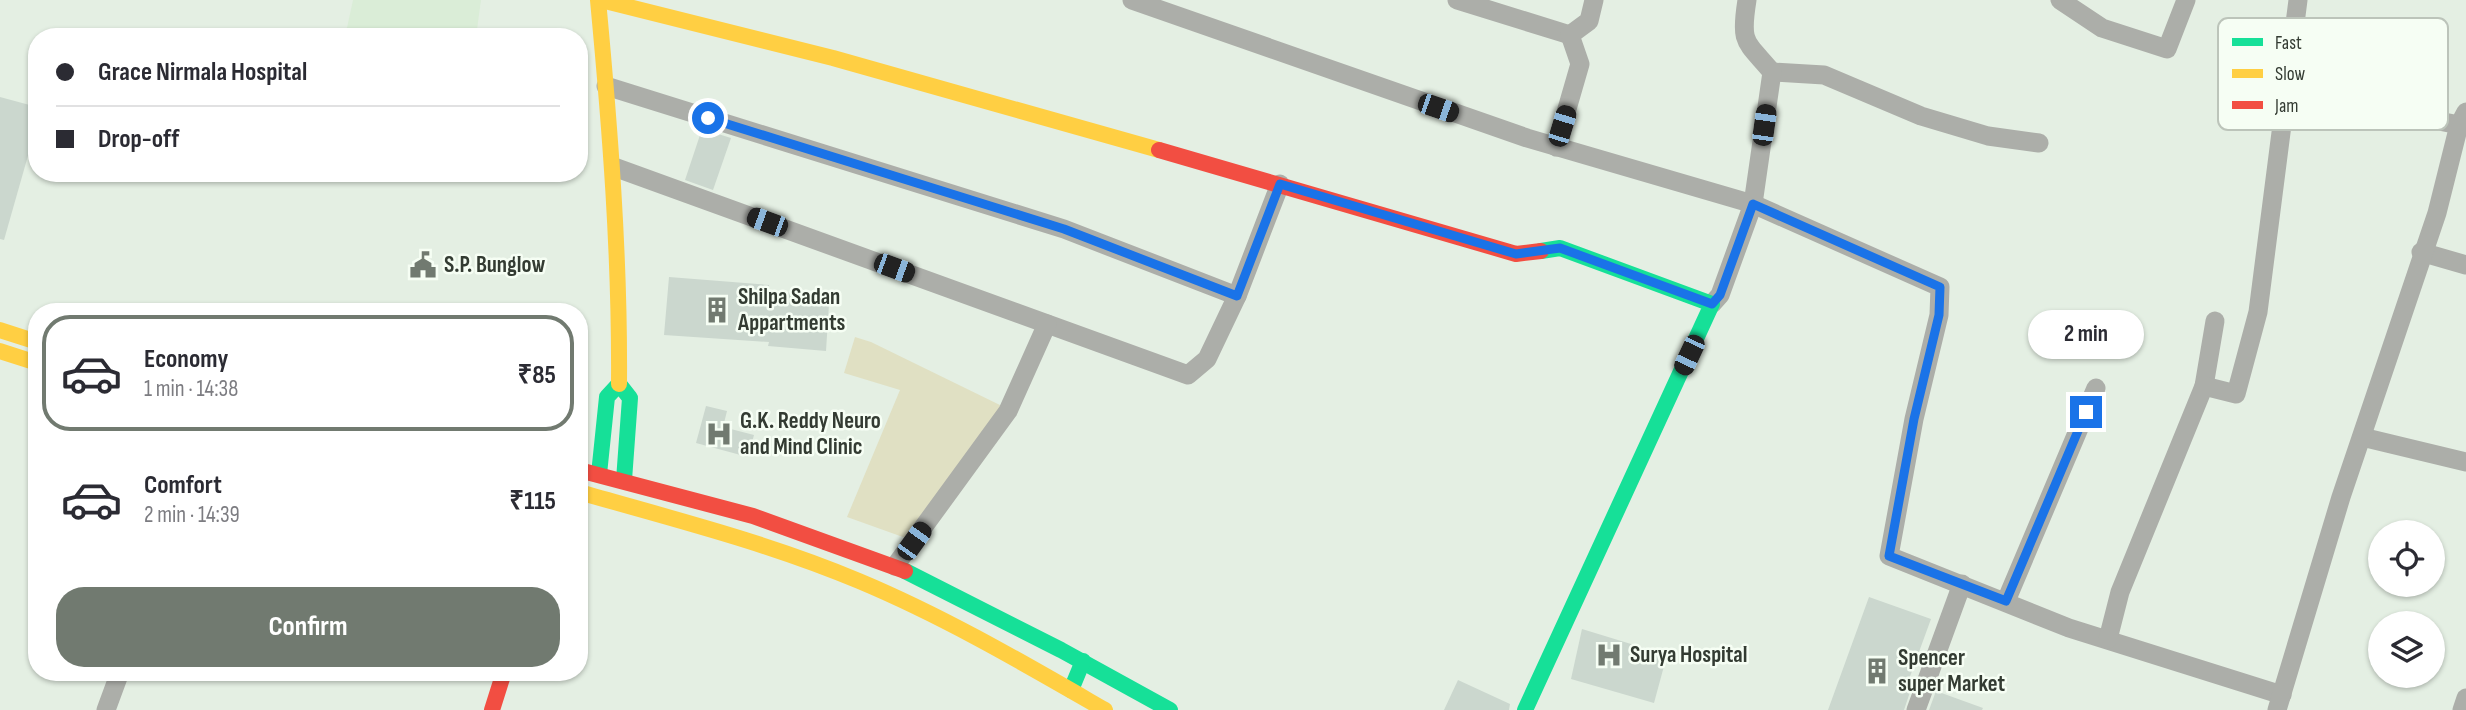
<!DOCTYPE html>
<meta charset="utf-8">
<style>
body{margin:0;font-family:"Sofia Sans Condensed",sans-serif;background:#f2f2f3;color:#2b2b33;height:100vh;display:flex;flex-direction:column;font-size:26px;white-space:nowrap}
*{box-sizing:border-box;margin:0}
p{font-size:23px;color:#7c7c81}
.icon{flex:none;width:38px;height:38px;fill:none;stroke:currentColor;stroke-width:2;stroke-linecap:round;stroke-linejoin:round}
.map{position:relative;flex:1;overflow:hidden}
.drawer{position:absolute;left:28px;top:303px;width:560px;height:378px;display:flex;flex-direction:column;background:#fff;border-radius:28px;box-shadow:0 2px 5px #0004}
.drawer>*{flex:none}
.hud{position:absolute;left:28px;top:28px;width:560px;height:154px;border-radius:28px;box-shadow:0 2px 5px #0004;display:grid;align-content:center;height:154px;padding:0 28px;background:#fff}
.buttons{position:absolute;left:2368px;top:520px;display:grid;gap:14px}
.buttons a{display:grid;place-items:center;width:77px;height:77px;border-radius:50%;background:#fff;box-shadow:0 2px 5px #0004;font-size:35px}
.end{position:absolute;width:32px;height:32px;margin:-16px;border:9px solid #1a73e8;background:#fff;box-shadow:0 0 0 4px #fff}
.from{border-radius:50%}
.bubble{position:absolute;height:49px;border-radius:24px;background:#fff;box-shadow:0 2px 5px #0004;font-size:23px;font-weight:700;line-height:49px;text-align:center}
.car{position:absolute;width:21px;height:42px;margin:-21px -10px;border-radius:9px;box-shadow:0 0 5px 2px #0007;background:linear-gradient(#222 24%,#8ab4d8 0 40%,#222 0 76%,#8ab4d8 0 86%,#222 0)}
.hud b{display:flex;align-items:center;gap:24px;height:66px;font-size:26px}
.hud b+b{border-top:2px solid #e1e1e2}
.hud i{width:18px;height:18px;background:#2b2b33}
ul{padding:12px 0 0;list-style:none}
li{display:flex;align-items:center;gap:21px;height:116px;margin:0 14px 10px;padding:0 14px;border:4px solid transparent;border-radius:28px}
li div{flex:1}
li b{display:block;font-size:26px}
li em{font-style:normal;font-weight:700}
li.on{border-color:#717a70}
li>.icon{width:63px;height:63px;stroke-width:1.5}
.primary-button{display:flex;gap:14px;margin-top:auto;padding:14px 28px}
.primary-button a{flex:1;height:80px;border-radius:28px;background:#717a70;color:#fff;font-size:28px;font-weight:700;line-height:80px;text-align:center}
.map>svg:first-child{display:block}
.built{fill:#daedd7}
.green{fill:#e0e0c3}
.building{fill:#cbd7ce}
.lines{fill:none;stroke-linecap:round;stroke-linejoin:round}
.street{stroke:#acaea9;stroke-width:19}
.fast{stroke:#16e098;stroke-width:16}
.slow{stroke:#ffcf43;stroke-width:16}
.jam{stroke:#f24e42;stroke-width:16}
.route{stroke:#1a73e8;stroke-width:9}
.labels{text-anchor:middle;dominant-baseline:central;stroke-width:5;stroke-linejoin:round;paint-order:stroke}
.poi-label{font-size:23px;font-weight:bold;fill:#333b32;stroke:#f6fef4;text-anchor:start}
.key{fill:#f6fef4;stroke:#bcc4ba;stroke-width:2}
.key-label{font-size:19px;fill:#333b32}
</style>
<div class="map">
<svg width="2466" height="710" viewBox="0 0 2466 710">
<rect width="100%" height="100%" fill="#e4efe3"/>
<path class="built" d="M353 0H481L476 37H345Z"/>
<path class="green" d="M855 337 871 342 1004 407 914 541 847 517 900 390 844 373Z"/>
<g class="building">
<path d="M0 97 37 107V124L4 240 0 239Z"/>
<path d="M702 129 731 138 713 190 685 180Z"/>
<path d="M669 277 769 285V291L794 293V302L829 304 826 351 768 346 769 342 664 335Z"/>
<path d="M706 406 727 411 723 427 754 435 748 457 696 443Z"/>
<path d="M1869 597 1931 619 1908 682 1913 683 1904 710H1828Z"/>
<path d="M1582 629 1667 655 1654 703 1571 679Z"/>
<path d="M1458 680 1510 704 1509 710H1444Z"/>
<path d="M1936 691 1983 708 1982 710H1929Z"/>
</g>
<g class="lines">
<g class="street">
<path d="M1132 0 1527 138 1753 204 1940 287 1939 315 1914 419 1889 556 2069 628 2282 695"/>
<path d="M1457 0 1570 35"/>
<path d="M2060 0 2102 28 2167 49 2186 0"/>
<path d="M1772 72 1824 75 1921 116 1988 136 2039 143"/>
<path d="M606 86 1064 229 1237 296"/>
<path d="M2394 112 2459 125"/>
<path d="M1556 147 1580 64 1570 35 1589 21 1594 0"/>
<path d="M614 167 1188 375 1207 359 1237 296 1280 184"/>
<path d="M2421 252 2466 265"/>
<path d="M1712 304 1720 295 1753 204 1772 72C1745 40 1740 44 1747 0"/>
<path d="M2204 386 2215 321"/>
<path d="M2362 437 2466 462"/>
<path d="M895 566 1008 411 1047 324"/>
<path d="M2006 601 2096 388"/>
<path d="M2108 639 2120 592 2204 386 2236 394 2258 312 2298 0"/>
<path d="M106 710 120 672"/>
<path d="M1916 710 1962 584"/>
<path d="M2277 710 2341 497 2437 213 2459 125 2466 112"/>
<path d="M2462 710 2466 698"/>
</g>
<g class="fast">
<path d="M599 474 607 397 619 384 630 398 624 480"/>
<path d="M905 571 1061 650 1170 710"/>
<path d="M1071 690 1083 661"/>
<path d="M1525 710 1712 304 1560 248 1541 251"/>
</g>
<g class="slow">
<path d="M598 0C610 128 620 255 619 384"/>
<path d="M601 0 833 58 1159 150"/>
<path d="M0 330 37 342"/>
<path d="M0 351 37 363"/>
<path d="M579 492C673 519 769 543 859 581 945 617 1025 664 1105 710"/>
</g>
<g class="jam">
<path d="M1159 150 1516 254 1541 251"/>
<path d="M579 470 753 516 905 571"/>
<path d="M492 710 504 672"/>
</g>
</g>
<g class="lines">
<path class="route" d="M708 118 1064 229 1237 296 1280 184 1516 254 1560 248 1712 304 1720 295 1753 204 1940 287 1939 315 1914 419 1889 556 2006 601 2086 412"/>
</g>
<defs>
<g id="civic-bare" transform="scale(2.1)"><path d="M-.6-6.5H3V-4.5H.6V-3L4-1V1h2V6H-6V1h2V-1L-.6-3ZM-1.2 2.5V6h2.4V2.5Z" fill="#717a70" stroke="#f6fef4" stroke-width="2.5" paint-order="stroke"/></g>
<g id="building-bare" transform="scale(2.1)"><path d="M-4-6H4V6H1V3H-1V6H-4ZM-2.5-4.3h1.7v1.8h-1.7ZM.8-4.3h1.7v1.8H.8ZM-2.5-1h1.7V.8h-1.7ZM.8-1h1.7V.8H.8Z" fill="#717a70" stroke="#f6fef4" stroke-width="2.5" paint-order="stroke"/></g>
<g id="hospital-bare" transform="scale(2.1)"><path d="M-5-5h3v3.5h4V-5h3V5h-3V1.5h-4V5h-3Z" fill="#717a70" stroke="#f6fef4" stroke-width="2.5" paint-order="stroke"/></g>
</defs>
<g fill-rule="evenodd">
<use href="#civic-bare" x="423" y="265"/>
<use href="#building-bare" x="717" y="310"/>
<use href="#hospital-bare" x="719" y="434"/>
<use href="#hospital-bare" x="1609" y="655"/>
<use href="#building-bare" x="1877" y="671"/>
</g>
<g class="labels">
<g class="poi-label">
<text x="444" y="265">S.P. Bunglow</text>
<text x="738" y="297">Shilpa Sadan<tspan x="738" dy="26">Appartments</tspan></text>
<text x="740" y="421">G.K. Reddy Neuro<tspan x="740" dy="26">and Mind Clinic</tspan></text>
<text x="1630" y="655">Surya Hospital</text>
<text x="1898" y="658">Spencer<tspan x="1898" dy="26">super Market</tspan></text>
</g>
</g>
<rect x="2218" y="18" width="230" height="112" rx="10" class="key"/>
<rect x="2232" y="38" width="31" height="8" fill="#16e098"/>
<rect x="2232" y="69" width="31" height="9" fill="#ffcf43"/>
<rect x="2232" y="101" width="31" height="8" fill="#f24e42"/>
<g class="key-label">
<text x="2275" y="49">Fast</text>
<text x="2275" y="80">Slow</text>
<text x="2275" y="112">Jam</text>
</g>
</svg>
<div class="buttons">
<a><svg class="icon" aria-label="locate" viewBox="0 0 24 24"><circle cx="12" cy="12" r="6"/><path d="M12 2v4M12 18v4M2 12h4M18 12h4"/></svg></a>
<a><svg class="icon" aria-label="layers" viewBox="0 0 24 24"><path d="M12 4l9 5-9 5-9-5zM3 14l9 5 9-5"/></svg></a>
</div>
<i class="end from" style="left:708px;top:118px"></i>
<i class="end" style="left:2086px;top:412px"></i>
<div class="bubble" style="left:2028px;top:310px;width:116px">2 min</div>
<i class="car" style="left:1438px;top:108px;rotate:109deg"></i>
<i class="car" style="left:1764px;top:125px;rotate:8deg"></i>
<i class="car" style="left:1562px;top:126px;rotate:17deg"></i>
<i class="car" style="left:767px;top:222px;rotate:290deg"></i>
<i class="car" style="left:894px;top:268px;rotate:110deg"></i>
<i class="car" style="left:1689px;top:355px;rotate:205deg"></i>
<i class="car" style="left:914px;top:541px;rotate:36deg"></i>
<div class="hud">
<b><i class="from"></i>Grace Nirmala Hospital</b>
<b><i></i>Drop-off</b>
</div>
<section class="drawer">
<ul>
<li class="on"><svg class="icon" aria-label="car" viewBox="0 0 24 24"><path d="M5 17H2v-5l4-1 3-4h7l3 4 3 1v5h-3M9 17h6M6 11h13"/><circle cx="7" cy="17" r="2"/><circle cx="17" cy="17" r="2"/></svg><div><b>Economy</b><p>1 min · 14:38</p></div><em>₹85</em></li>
<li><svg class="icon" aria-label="car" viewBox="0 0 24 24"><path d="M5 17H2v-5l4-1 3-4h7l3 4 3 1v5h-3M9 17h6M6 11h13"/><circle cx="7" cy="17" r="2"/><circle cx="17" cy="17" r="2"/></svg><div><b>Comfort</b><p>2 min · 14:39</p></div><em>₹115</em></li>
</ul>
<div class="primary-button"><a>Confirm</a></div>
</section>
</div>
